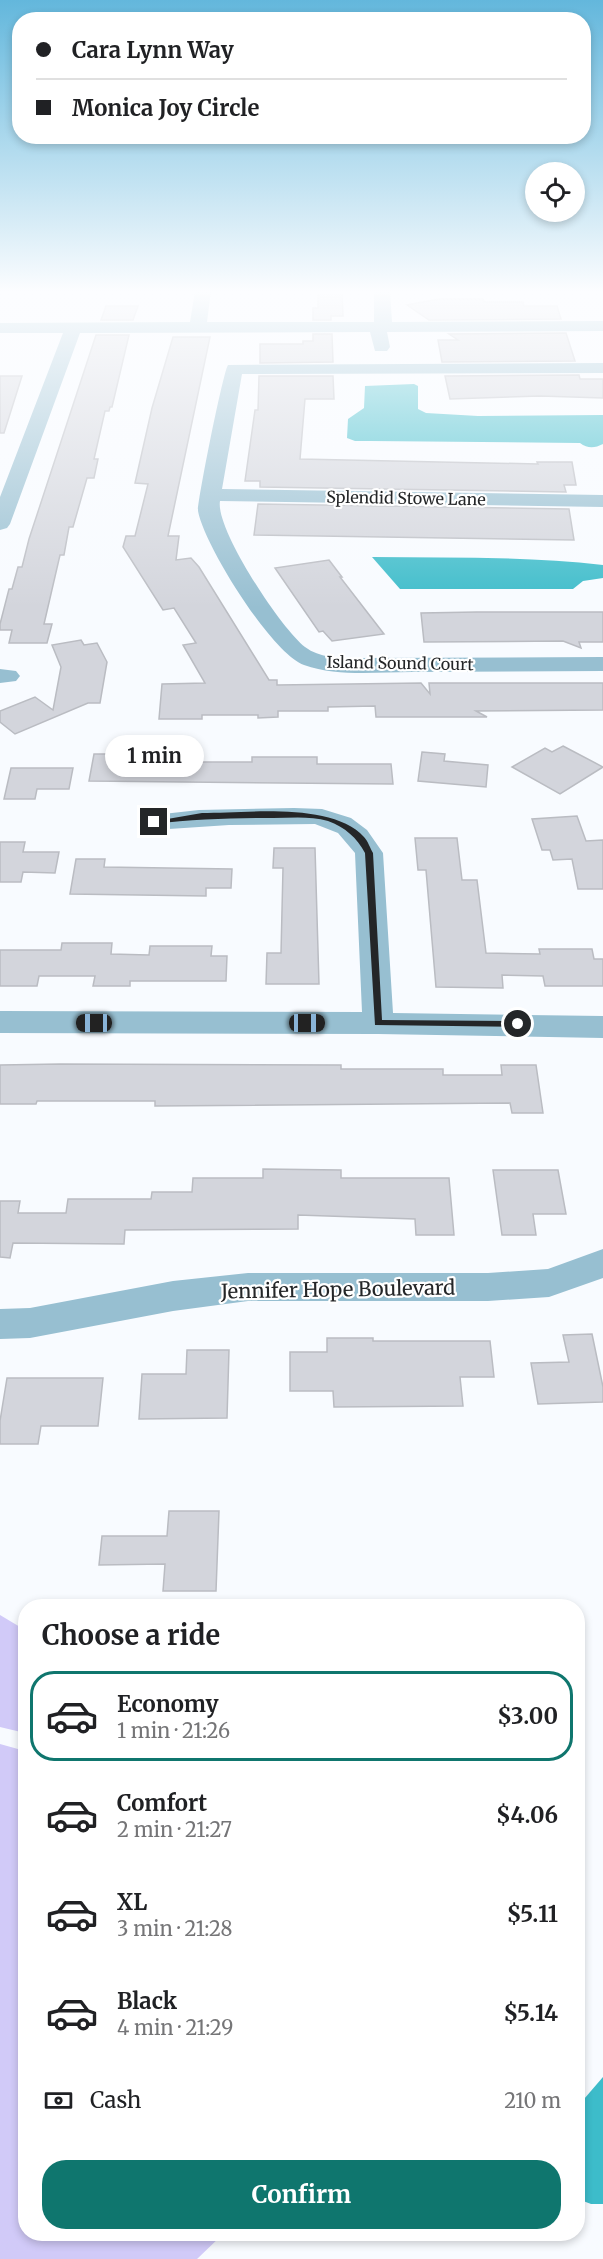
<!DOCTYPE html>
<meta charset="utf-8">
<style>
body{margin:0;font-family:Merriweather,serif;background:#f2f2f2;color:#202124;height:100vh;display:flex;flex-direction:column;font-size:22px;white-space:nowrap}
*{box-sizing:border-box;margin:0}
p{font-size:20px;color:#757577}
.icon{flex:none;width:33px;height:33px;fill:none;stroke:currentColor;stroke-width:2;stroke-linecap:round;stroke-linejoin:round}
.map{position:relative;flex:1;overflow:hidden}
.drawer{position:absolute;left:18px;top:1599px;width:567px;height:642px;display:flex;flex-direction:column;background:#fff;border-radius:24px;box-shadow:0 3px 9px #0003}
.drawer>*{flex:none}
.hud{position:absolute;left:12px;top:12px;width:579px;height:132px;border-radius:24px;box-shadow:0 3px 9px #0003;display:grid;align-content:center;height:132px;padding:0 24px;background:#fff}
.tools{position:absolute;left:525px;top:162px;display:grid;gap:12px}
.tools a{display:grid;place-items:center;width:60px;height:60px;border-radius:50%;background:#fff;box-shadow:0 3px 9px #0003;font-size:30px}
.end{position:absolute;width:27px;height:27px;margin:-14px;border:8px solid #242628;background:#fff;box-shadow:0 0 0 3px #fff}
.from{border-radius:50%}
.bubble{position:absolute;height:42px;border-radius:21px;background:#fff;box-shadow:0 3px 9px #0003;font-size:20px;font-weight:700;line-height:42px;text-align:center}
.car{position:absolute;width:18px;height:36px;margin:-18px -9px;border-radius:8px;box-shadow:0 0 4px 2px #0007;background:linear-gradient(#222 24%,#8ab4d8 0 40%,#222 0 76%,#8ab4d8 0 86%,#222 0)}
.hud b{display:flex;align-items:center;gap:21px;height:57px;font-size:22px}
.hud b+b{border-top:2px solid #e0e0e0}
.hud i{width:15px;height:15px;background:#202124}
ul{padding:0;list-style:none}
li{display:flex;align-items:center;gap:18px;height:90px;margin:0 12px 9px;padding:0 12px;border:3px solid transparent;border-radius:24px}
li div{flex:1}
li b{display:block;font-size:22px}
li em{font-style:normal;font-weight:700}
li.on{border-color:#0f766e}
li>.icon{width:54px;height:54px;stroke-width:1.5}
h2{padding:0 24px;font-size:27px;line-height:72px}
.pay{display:flex;align-items:center;gap:15px;height:66px;padding:0 24px;font-size:22px}
.pay p{margin-inline-start:auto}
.button{display:flex;gap:12px;margin-top:auto;padding:12px 24px}
.button a{flex:1;height:69px;border-radius:24px;background:#0f766e;color:#fff;font-size:24px;font-weight:700;line-height:69px;text-align:center}
.map>svg:first-child{display:block}
.green{fill:#d1caf8}
.water{fill:#3dbcca}
.building{fill:#d3d5dc;stroke:#babcc2;stroke-width:1.5}
.lines{fill:none;stroke-linecap:round;stroke-linejoin:round}
.minor{fill:#97bfd1;fill-rule:evenodd}
.route{fill:#242628}
.labels{text-anchor:middle;dominant-baseline:central;stroke-width:4.5;stroke-linejoin:round;paint-order:stroke}
.far-street-label{font-size:16px;fill:#242628;stroke:#fff}
.street-label{font-size:20px;fill:#242628;stroke:#fff}
</style>
<div class="map">
<svg width="603" height="2259" viewBox="0 0 603 2259">
<rect width="100%" height="100%" fill="#f8fbff"/>
<g class="green">
<path d="M0 1615 25 1630V1733L0 1727Z"/>
<path d="M0 1744 25 1751 26 2234H227L222 2235 197 2259H0Z"/>
</g>
<g class="water">
<path d="M414 384 418 386V409L426 413 478 416 603 415V444C595 448 588 449 580 443L370 441H355L347 438 348 419 364 408 365 386Z"/>
<path d="M372 557C449 558 527 556 603 565V578L583 581 573 589H400Z"/>
<path d="M603 2077V2204H591L578 2199V2106Z"/>
</g>
<g class="building">
<path d="M318 291H342L343 316H331V320H313V308H318Z"/>
<path d="M439 299H483L484 302H523L524 306H557L561 319 429 320 407 305Z"/>
<path d="M106 306H138L133 320H101Z"/>
<path d="M566 333 575 361 442 362 438 340H458L449 334Z"/>
<path d="M313 334H332L333 362 260 363V344H303V341H313Z"/>
<path d="M96 335H129L112 407H110L109 411H105L94 459H98L94 478H87L73 527H69L64 555H60L44 624H52L47 643H9L12 630H0V624L9 589H12L18 567H22L29 539Z"/>
<path d="M173 337H210L168 536H179L176 560 191 558 199 567 269 680H277V685L421 683 430 694 429 683H603V710L476 711 487 717H376L375 706 328 707V711H278V717L258 718V715H202V719H159L162 684 205 683 183 645 196 643 174 608 163 610 123 547 126 536H135L148 484 135 483 152 408Z"/>
<path d="M579 375 580 379H603V398L540 396 450 399 445 376Z"/>
<path d="M0 376H22L4 433H0Z"/>
<path d="M259 376H333L334 399H305L300 459 538 464 537 462H572L576 485H564L566 492 260 487V481H245L255 410H258Z"/>
<path d="M258 504 569 509 574 540 254 535Z"/>
<path d="M329 560 342 577H340L384 634 332 641 323 631 319 632 275 568Z"/>
<path d="M477 612H603V642H579L581 648 563 641 424 642 421 613Z"/>
<path d="M81 640 84 645 97 643 107 662 100 703H88L15 734 0 722V711L35 697 53 710 61 667 52 645Z"/>
<path d="M563 746 603 767 560 794 512 767 545 748 552 752Z"/>
<path d="M422 752 445 754 444 761 488 765 486 787 418 781Z"/>
<path d="M94 754H158L157 762H252V757H317V764H391L393 784 89 781Z"/>
<path d="M11 768H73L69 789H37L35 799H4Z"/>
<path d="M577 816 586 841 603 840V889H578L572 859 553 860 550 850H542L532 819Z"/>
<path d="M415 838H457L462 880H477L486 953 540 954 539 949H592L594 959H603V986H545L543 976 502 975 503 988 436 987 426 870H418Z"/>
<path d="M0 842H25L23 852H59L55 873 23 872 21 882H0Z"/>
<path d="M274 848H315L319 984H266L267 953H281L283 868H273Z"/>
<path d="M76 859H105L104 867 232 869 231 888H206V896L70 894Z"/>
<path d="M62 943H112L111 954 149 955 150 946H212L211 956H227L226 981H130V986H93L95 976H39L37 986H0V950H61Z"/>
<path d="M60 1064 341 1065V1069H443V1075H502L501 1065H536L543 1113H512L510 1103 155 1106V1101H37L36 1104H0V1065Z"/>
<path d="M263 1169 341 1170V1178H449L454 1235H416L415 1219 298 1215V1229L125 1230 124 1244 13 1243 10 1258 0 1257V1201H20L18 1213H66L68 1199H151L152 1192H192L193 1178H263Z"/>
<path d="M493 1170H558L566 1214H533L536 1235H502Z"/>
<path d="M592 1334 603 1387V1402L538 1404 531 1363 569 1362 563 1335Z"/>
<path d="M327 1338H373V1341H490L494 1377H460L463 1406 334 1407 333 1391H290V1352H327Z"/>
<path d="M187 1350H229L227 1418 139 1419 142 1374H186Z"/>
<path d="M7 1378H103L98 1426H41L38 1444H0V1421Z"/>
<path d="M169 1511H219L216 1591H163L165 1564 99 1565 102 1536H167Z"/>
</g>
<g class="lines">
<g class="minor">
<path d="M195 291H211L207 322H374V291H390L392 322 603 321V331L387 332 390 347 387 351H375L370 332 80 333 10 524 7 528 0 530V497L63 333H0V323L190 322Z"/>
<path d="M603 363V373L242 374 222 489 603 495V507L220 501C215 529 282 630 305 647 320 658 337 658 355 658L603 657V671C539 671 476 672 412 672 377 672 338 677 304 665 272 654 204 545 198 511 197 503 223 372 228 365Z"/>
<path d="M0 669 16 671 20 676 16 681 0 683Z"/>
<path d="M294 808 322 809 351 818 367 830 383 853 393 1013 603 1016V1038L378 1034 0 1033V1011L362 1012 355 853 338 833 315 824 229 825 154 830 145 828 141 822 145 816 199 810Z"/>
<path d="M603 1249V1278L549 1297 488 1301H248L173 1311 30 1338 0 1339V1309L30 1308 173 1281 248 1273H488L548 1269Z"/>
</g>
</g>
<linearGradient id="sky" x2="0" y2="1"><stop stop-color="#63b7dc"/><stop offset="0.48" stop-color="#fcfdff"/><stop offset="1" stop-color="#fcfdff" stop-opacity="0"/></linearGradient>
<rect width="603" height="608" fill="url(#sky)"/>
<path class="route" d="M202 813C247 813 332 802 364 837 368 841 370 848 373 853L382 1020 518 1021 521 1022V1027L375 1025 365 853C357 838 345 827 328 821 311 816 291 818 273 818 233 818 194 819 154 824L150 822Z"/>
<g class="labels">
<g class="far-street-label">
<text transform="translate(406 498) rotate(1)">Splendid Stowe Lane</text>
<text transform="translate(400 663) rotate(1)">Island Sound Court</text>
</g>
<g class="street-label">
<text transform="translate(338 1289) rotate(-1)">Jennifer Hope Boulevard</text>
</g>
</g>
</svg>
<div class="tools">
<a><svg class="icon" aria-label="locate" viewBox="0 0 24 24"><circle cx="12" cy="12" r="6"/><path d="M12 2v4M12 18v4M2 12h4M18 12h4"/></svg></a>
</div>
<i class="end from" style="left:518px;top:1024px"></i>
<i class="end" style="left:154px;top:822px"></i>
<div class="bubble" style="left:105px;top:735px;width:99px">1 min</div>
<i class="car" style="left:94px;top:1023px;rotate:270deg"></i>
<i class="car" style="left:307px;top:1023px;rotate:90deg"></i>
<div class="hud">
<b><i class="from"></i>Cara Lynn Way</b>
<b><i></i>Monica Joy Circle</b>
</div>
<section class="drawer">
<h2>Choose a ride</h2>
<ul>
<li class="on"><svg class="icon" aria-label="car" viewBox="0 0 24 24"><path d="M5 17H2v-5l4-1 3-4h7l3 4 3 1v5h-3M9 17h6M6 11h13"/><circle cx="7" cy="17" r="2"/><circle cx="17" cy="17" r="2"/></svg><div><b>Economy</b><p>1 min · 21:26</p></div><em>$3.00</em></li>
<li><svg class="icon" aria-label="car" viewBox="0 0 24 24"><path d="M5 17H2v-5l4-1 3-4h7l3 4 3 1v5h-3M9 17h6M6 11h13"/><circle cx="7" cy="17" r="2"/><circle cx="17" cy="17" r="2"/></svg><div><b>Comfort</b><p>2 min · 21:27</p></div><em>$4.06</em></li>
<li><svg class="icon" aria-label="car" viewBox="0 0 24 24"><path d="M5 17H2v-5l4-1 3-4h7l3 4 3 1v5h-3M9 17h6M6 11h13"/><circle cx="7" cy="17" r="2"/><circle cx="17" cy="17" r="2"/></svg><div><b>XL</b><p>3 min · 21:28</p></div><em>$5.11</em></li>
<li><svg class="icon" aria-label="car" viewBox="0 0 24 24"><path d="M5 17H2v-5l4-1 3-4h7l3 4 3 1v5h-3M9 17h6M6 11h13"/><circle cx="7" cy="17" r="2"/><circle cx="17" cy="17" r="2"/></svg><div><b>Black</b><p>4 min · 21:29</p></div><em>$5.14</em></li>
</ul>
<div class="pay"><svg class="icon" aria-label="cash" viewBox="0 0 24 24"><path d="M3 7h18v10H3z"/><circle cx="12" cy="12" r="2"/></svg>Cash<p>210 m</p></div>
<div class="button"><a>Confirm</a></div>
</section>
</div>
